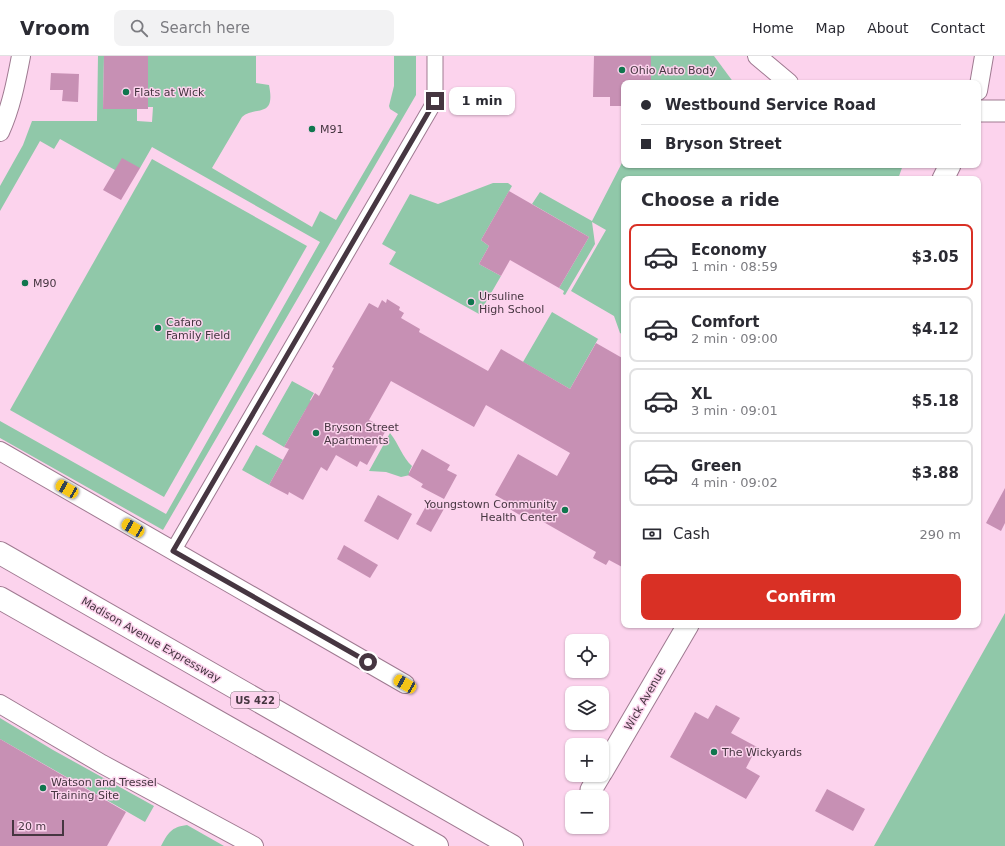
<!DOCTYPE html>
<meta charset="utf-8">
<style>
body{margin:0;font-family:"DejaVu Sans",sans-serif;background:#f2f2f3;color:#2b2b33;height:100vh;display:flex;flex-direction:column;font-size:15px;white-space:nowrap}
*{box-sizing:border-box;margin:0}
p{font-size:13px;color:#7c7c81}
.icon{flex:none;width:22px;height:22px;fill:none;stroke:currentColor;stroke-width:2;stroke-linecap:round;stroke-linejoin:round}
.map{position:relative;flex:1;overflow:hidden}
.side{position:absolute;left:621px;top:120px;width:360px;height:452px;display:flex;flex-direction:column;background:#fff;border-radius:8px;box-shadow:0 1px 3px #0004}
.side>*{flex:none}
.guide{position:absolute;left:621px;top:24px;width:360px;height:88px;border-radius:8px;box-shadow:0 1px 3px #0004;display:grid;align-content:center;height:88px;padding:0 20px;background:#fff}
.controls{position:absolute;left:565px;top:578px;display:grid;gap:8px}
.controls a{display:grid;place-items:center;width:44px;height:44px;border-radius:8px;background:#fff;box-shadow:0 1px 3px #0004;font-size:20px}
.scale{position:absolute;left:12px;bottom:10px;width:52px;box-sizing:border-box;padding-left:4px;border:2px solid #463641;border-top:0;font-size:11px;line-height:14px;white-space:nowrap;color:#463641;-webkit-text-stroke:3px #fcd3ed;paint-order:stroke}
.end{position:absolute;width:18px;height:18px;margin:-9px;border:5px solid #463641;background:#fff;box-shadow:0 0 0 2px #fff}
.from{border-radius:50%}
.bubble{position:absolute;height:28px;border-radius:8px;background:#fff;box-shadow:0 1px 3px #0004;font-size:13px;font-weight:700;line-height:28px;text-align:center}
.car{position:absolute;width:12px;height:24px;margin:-12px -6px;border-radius:5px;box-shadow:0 0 3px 1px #0007;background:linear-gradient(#f5c518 24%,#345 0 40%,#f5c518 0 76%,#345 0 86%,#f5c518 0)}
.guide b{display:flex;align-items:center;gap:14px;height:38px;font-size:15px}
.guide b+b{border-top:1px solid #e1e1e2}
.guide i{width:10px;height:10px;background:#2b2b33}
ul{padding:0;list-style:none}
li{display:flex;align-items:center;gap:12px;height:66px;margin:0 8px 6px;padding:0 12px;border:2px solid #e1e1e2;border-radius:8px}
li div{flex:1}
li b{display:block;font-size:15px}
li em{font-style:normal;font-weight:700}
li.current{border-color:#d93025}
li>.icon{width:36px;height:36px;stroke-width:1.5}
h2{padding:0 20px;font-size:18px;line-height:48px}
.pay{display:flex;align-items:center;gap:10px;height:44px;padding:0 20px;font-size:15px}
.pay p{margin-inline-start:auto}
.cta{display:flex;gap:8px;margin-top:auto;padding:8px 20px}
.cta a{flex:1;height:46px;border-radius:8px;background:#d93025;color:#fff;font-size:16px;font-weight:700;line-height:46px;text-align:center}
header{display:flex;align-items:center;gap:24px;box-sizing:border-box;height:56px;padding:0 20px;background:#fff;border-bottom:1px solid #e1e1e2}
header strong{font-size:19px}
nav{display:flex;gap:22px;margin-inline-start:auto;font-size:14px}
.search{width:280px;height:36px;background:#f2f2f3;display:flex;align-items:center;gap:10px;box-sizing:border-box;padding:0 14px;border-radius:8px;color:#7c7c81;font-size:15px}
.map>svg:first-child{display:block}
.green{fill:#90c8a9}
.building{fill:#c790b4}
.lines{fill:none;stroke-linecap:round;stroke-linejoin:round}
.minor-casing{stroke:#9f7a91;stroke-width:17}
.tertiary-casing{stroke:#9f7a91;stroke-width:20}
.secondary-casing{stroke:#9f7a91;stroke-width:23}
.motorway-casing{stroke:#9f7a91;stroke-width:24}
.minor{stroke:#fff;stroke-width:15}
.tertiary{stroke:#fff;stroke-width:18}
.secondary{stroke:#fff;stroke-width:21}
.motorway{stroke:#fff;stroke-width:22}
.route{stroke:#463641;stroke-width:5}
.poi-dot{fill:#10764e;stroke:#fcd3ed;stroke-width:1.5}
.labels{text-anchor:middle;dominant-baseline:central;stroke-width:3;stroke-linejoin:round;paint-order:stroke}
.shield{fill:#fcd3ed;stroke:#7d6575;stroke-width:1}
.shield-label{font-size:10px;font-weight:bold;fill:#463641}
.poi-label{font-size:11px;fill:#463641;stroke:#fcd3ed;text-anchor:start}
.street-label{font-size:11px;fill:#463641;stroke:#fcd3ed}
</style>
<header>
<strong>Vroom</strong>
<div class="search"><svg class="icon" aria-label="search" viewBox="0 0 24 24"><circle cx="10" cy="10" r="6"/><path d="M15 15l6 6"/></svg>Search here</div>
<nav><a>Home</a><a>Map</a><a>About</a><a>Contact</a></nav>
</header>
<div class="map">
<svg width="1005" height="790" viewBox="0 0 1005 790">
<rect width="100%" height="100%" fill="#fcd3ed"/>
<g class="green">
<path d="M98 0H104L103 53H137V65L152 66 153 51H148V0H256V27L269 29C276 64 255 49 242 61L212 112 312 171 320 155 336 164 398 58 390 53 389 50 394 30V0H416V39L163 474 0 382V365L166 458 320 186 152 91 140 112 115 114 60 83 54 93 40 85 0 155V130L23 89 32 65H97Z"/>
<path d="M651 0H714L734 27H651Z"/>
<path d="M152 103 307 190 164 441 10 354Z"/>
<path d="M624 103V109H903L898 123H624V279L620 277 614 260 571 235 606 174 592 166 595 188 565 239 563 238 564 235 559 232 589 181 532 148 540 136 592 165Z"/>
<path d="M493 127H508L512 130 481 184 489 190 479 208 501 220 479 258 389 208 396 196 382 188 410 138 438 148Z"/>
<path d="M552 256 600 284 598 283 570 333 523 306Z"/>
<path d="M292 325 314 337 310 344 313 346 306 353 284 391 262 378Z"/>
<path d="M390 377C399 388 402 401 412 410L409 416 410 419 401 421 386 416 369 415Z"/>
<path d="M256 389 283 404 269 429 242 414Z"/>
<path d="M1005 557V790H874Z"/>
<path d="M0 662 53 694 154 750 145 766 0 683Z"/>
<path d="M187 769 224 790H161C168 777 171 771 187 769Z"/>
</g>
<g class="building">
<path d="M104 0H148V53H103Z"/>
<path d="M594 0H651V27H624V50H610V41H593Z"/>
<path d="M51 17 79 18 78 46 62 45 63 34H50Z"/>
<path d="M122 102 140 112 121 144 103 134Z"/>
<path d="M509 135 589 181 559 232 510 204 501 220 479 208 489 190 481 184Z"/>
<path d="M387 243 400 251 399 254 404 257 401 262 420 273 419 276 488 315 501 293 570 333 596 287 624 303V512L609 504 606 509 593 502 596 496 526 456 523 461 508 452 511 448 495 439 518 398 557 420 570 397 486 349 474 371 391 325 369 364 377 368 376 370 385 376 367 409 360 405 357 411 336 399 327 415 321 411 303 444 289 436 288 439 269 429 289 393 284 391 315 337 319 340 334 312 332 311 369 247 378 252 382 244 386 247Z"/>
<path d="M422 393 450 409 447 414 457 419 444 443 421 431 423 428 408 419Z"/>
<path d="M1005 432V467L1001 475 986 467Z"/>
<path d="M378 439 412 458 398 484 364 465Z"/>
<path d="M430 443 445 451 431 476 416 468Z"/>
<path d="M344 489 378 509 370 522 337 503Z"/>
<path d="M716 649 740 662 731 677 757 691 746 712 760 720 746 743 670 701 695 656 708 663Z"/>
<path d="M0 683 126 756 107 790H0Z"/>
<path d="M827 733 865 753 853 775 815 755Z"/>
</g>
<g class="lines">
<g class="minor-casing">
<path id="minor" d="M173 495 435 45V0"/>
</g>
<g class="tertiary-casing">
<g id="tertiary">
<path d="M757 0 789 27"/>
<path d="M978 35 984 0"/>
<path d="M0 76C11 52 16 26 21 0"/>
<path d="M0 395 405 628"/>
<path d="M0 648 102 708 254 790"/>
</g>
</g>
<g class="secondary-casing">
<g id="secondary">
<path d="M978 55H1005"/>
<path d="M943 123 950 109"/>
<path d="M602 716 688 569"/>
<path d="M591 734 600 719"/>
</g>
</g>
<g class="motorway-casing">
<g id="motorway">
<path d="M0 497 512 790"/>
<path d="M0 542 437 790"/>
</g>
</g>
<use href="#minor" class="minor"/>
<use href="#tertiary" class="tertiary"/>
<use href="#secondary" class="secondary"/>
<use href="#motorway" class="motorway"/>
</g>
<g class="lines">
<path class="route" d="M368 606 173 495 435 45"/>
</g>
<g class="poi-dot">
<circle cx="622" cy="14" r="4"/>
<circle cx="126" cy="36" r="4"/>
<circle cx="312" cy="73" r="4"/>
<circle cx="25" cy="227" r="4"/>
<circle cx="471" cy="246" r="4"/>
<circle cx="158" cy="272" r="4"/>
<circle cx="316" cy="377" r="4"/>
<circle cx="565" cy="454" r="4"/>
<circle cx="714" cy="696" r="4"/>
<circle cx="43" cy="732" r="4"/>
</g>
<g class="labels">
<rect class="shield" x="231" y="636" width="48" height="16" rx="3"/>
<g class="shield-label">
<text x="255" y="644">US 422</text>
</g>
<g class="poi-label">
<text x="630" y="14">Ohio Auto Body</text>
<text x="134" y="36">Flats at Wick</text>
<text x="320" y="73">M91</text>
<text x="33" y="227">M90</text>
<text x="479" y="240">Ursuline<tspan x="479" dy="13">High School</tspan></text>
<text x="166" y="266">Cafaro<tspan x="166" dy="13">Family Field</tspan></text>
<text x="324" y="371">Bryson Street<tspan x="324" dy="13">Apartments</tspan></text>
<text x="557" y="448" text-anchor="end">Youngstown Community<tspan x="557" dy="13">Health Center</tspan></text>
<text x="722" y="696">The Wickyards</text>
<text x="51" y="726">Watson and Tressel<tspan x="51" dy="13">Training Site</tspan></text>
</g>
<g class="street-label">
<text transform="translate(151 584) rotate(30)">Madison Avenue Expressway</text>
<text transform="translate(645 643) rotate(-60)">Wick Avenue</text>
</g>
</g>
</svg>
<div class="controls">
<a><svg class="icon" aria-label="locate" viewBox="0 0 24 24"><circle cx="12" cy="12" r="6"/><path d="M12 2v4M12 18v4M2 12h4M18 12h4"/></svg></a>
<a><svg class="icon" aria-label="layers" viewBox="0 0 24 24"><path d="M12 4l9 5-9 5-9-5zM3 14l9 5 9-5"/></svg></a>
<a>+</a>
<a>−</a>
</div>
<div class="scale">20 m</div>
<i class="end from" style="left:368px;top:606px"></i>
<i class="end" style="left:435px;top:45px"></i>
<div class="bubble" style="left:449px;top:31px;width:66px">1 min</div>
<i class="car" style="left:67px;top:433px;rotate:300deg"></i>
<i class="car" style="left:133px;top:472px;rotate:300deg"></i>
<i class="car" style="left:405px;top:628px;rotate:300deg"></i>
<div class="guide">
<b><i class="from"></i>Westbound Service Road</b>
<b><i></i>Bryson Street</b>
</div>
<section class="side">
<h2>Choose a ride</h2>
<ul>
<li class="current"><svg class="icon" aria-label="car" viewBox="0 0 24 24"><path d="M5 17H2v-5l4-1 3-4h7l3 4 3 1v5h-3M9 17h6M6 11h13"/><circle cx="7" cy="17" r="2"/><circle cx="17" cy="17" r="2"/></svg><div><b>Economy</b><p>1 min · 08:59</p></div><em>$3.05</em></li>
<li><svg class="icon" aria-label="car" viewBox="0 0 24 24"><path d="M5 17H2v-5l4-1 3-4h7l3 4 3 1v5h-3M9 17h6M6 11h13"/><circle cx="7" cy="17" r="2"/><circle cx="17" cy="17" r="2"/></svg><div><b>Comfort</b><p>2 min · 09:00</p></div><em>$4.12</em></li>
<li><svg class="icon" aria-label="car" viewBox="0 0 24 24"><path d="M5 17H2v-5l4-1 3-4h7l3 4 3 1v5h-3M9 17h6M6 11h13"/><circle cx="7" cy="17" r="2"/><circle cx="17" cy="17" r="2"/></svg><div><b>XL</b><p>3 min · 09:01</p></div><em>$5.18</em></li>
<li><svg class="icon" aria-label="car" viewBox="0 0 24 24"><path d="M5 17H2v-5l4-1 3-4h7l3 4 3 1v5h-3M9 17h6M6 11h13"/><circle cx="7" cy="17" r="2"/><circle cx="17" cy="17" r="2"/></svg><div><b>Green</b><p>4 min · 09:02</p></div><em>$3.88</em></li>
</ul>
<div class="pay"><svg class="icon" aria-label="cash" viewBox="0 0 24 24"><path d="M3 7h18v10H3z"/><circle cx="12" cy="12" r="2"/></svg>Cash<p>290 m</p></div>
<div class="cta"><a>Confirm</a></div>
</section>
</div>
